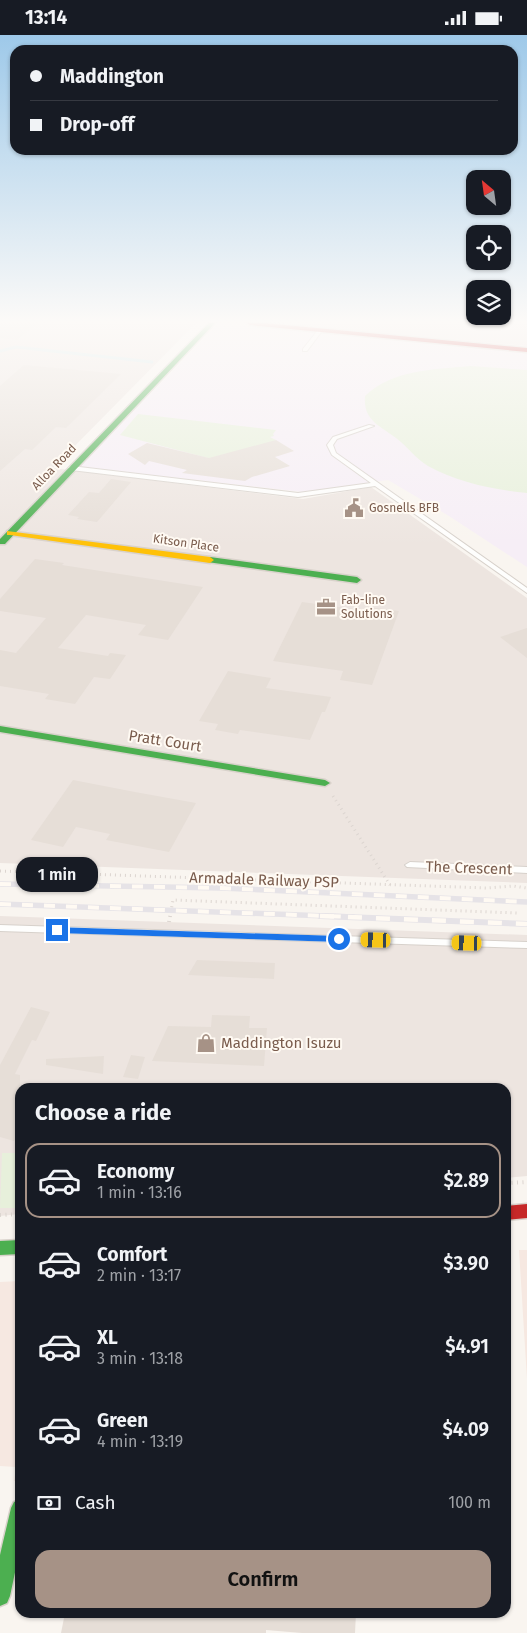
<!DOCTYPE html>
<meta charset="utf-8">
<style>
body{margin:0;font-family:"Fira Sans",sans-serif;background:#242831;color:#f1f3f6;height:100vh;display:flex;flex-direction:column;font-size:19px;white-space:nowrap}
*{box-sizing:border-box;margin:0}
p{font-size:16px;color:#9ea1a6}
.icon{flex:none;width:28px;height:28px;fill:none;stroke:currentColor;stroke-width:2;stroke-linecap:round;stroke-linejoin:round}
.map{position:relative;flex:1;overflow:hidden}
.side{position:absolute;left:15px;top:1048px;width:496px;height:535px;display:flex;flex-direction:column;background:#171b24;border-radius:15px;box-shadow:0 1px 4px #0004}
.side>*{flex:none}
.guide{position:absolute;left:10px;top:10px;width:508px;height:110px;border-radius:15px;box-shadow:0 1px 4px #0004;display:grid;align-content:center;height:110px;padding:0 20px;background:#171b24}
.needle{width:32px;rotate:331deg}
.tools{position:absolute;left:466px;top:135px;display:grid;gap:10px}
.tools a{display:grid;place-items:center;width:45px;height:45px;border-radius:10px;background:#171b24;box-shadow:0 1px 4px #0004;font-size:25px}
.end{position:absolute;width:22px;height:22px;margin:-11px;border:6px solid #1a73e8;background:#fff;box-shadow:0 0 0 2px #fff}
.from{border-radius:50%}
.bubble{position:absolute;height:35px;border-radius:15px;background:#171b24;box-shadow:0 1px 4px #0004;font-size:16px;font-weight:600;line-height:35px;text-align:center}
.car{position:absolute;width:15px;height:30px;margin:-15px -8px;border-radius:6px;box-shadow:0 0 4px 1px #0007;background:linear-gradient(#f5c518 24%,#345 0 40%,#f5c518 0 76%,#345 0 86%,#f5c518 0)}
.guide b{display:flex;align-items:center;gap:18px;height:48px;font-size:19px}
.guide b+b{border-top:1px solid #363941}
.guide i{width:12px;height:12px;background:#f1f3f6}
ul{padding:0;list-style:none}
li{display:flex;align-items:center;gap:15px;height:75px;margin:0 10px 8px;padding:0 10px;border:2px solid transparent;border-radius:15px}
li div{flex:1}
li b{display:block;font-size:19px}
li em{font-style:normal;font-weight:600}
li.active{border-color:#a69286}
li>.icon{width:45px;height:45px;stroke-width:1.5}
h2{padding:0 20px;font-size:22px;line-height:60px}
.pay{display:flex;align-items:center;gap:12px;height:55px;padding:0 20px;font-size:19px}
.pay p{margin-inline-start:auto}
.cta{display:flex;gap:10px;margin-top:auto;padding:10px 20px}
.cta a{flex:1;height:58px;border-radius:15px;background:#a69286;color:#111;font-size:20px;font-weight:600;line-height:58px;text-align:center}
.status{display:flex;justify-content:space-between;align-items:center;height:35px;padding:0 25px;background:#171b24;direction:ltr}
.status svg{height:14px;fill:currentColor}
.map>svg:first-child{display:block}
.commercial{fill:#f6e8e1}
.industrial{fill:#ede5e0}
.education{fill:#f6eef6}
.green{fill:#e7f0db}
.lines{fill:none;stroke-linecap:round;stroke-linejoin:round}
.stream{stroke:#d0e8ea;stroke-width:3}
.building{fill:#e6ded7}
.lane-casing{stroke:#d7d1cb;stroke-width:2}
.fast-casing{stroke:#d9d2cb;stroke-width:3}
.slow-casing{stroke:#d9d2cb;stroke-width:3}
.jam-casing{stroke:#d9d2cb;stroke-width:3}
.path-far1{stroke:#dcd5d0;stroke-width:3;stroke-dasharray:1 4;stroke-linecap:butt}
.path{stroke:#dcd5d0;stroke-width:4;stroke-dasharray:1 4.5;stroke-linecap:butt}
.lane{fill:#fefefd;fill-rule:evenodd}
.fast{fill:#4caf50;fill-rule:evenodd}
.slow{fill:#ffc107;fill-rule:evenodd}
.jam{fill:#c62828;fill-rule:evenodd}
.rail-far1-casing{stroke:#e6e3e7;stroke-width:5.5}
.rail-casing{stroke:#e6e3e7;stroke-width:6}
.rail-far1{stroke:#fffaf3;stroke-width:4;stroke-dasharray:11;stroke-linecap:butt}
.rail{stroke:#fffaf3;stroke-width:4.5;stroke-dasharray:14;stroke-linecap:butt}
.route{fill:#1a73e8}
.labels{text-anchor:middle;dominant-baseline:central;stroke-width:4;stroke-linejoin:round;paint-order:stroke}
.far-street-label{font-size:12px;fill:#7a5c4d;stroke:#fffaf3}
.far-poi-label{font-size:12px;fill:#7a5c4d;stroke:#fffaf3;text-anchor:start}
.street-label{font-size:15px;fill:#7a5c4d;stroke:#fffaf3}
.poi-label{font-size:15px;fill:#7a5c4d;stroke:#fffaf3;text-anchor:start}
</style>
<div class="status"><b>13:14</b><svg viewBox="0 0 49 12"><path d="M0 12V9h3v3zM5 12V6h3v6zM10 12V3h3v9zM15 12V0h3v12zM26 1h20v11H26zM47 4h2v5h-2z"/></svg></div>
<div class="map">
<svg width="527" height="1598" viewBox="0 0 527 1598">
<rect width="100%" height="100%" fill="#f9f5f0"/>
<g class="commercial">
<path d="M519 1215H527V1344Z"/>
<path d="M20 1246V1446H14L16 1432 0 1431V1247Z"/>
</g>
<g class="industrial">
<path d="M0 288H196L53 433 303 464 371 452 527 563V848L0 828Z"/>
<path d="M275 288H527V311Z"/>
<path d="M0 881 527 900V1141L506 1143V1052H20V1179L0 1181Z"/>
</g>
<path class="education" d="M219 288 527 318V532L449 481 388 445 302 457 80 432Z"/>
<g class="green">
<path d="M470 331 527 335V458C494 455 457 447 428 431 416 424 407 411 396 403 379 390 363 385 365 361 394 334 431 335 470 331Z"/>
<path d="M138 379 276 395 273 399 274 401 270 402 276 405 249 419 223 427 120 400Z"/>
<path d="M2 1118H20V1173H0Z"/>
</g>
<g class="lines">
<path class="stream" d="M0 316 16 312 152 327"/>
</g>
<g class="building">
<path d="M0 288H38L17 305 0 303Z"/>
<path d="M24 330 121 339 66 393 56 392 32 415 25 414 0 436V351Z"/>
<path d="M276 405 294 416 275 422 290 431 252 442 245 446 182 438 187 435 149 426 145 430 128 419 147 408 209 423Z"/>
<path d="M111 444 131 447 97 487 77 484 79 482 68 480 89 457 99 458Z"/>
<path d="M35 524 64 528 62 530 203 552 168 605 138 600 146 590 86 580 58 613 108 621 110 618 126 620 110 644 94 642 75 669 45 664 49 659 0 651V615L16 618 46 583 0 576V564Z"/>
<path d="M302 567 368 576 369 572 399 576 372 650 340 645 343 636 273 626Z"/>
<path d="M527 593V623L500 602Z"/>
<path d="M228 636 271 643 266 653 331 662 325 677H322L310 705 240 695 238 699 215 695 218 689 199 686Z"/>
<path d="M73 745 135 757 196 768 169 817 106 805 110 799 76 792 63 812 31 805Z"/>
<path d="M197 925 275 928 274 944 188 940Z"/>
<path d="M31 972 50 977 36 1006 32 1005 15 1039 20 1040V1098L14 1106 0 1102V1030Z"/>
<path d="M212 980 250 981 249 993H267L264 1031 152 1026 168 991 211 992Z"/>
<path d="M131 1020 145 1022 138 1044 123 1042Z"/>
<path d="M104 1021 103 1039 46 1030V1024Z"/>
<path d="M65 1578H356L355 1598H302L266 1595V1598H61Z"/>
</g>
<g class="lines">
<g class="lane-casing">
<g id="lane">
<path d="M318 295 322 296 307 316H303V314Z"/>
<path d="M369 390 374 391 337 404 333 410 336 418 527 553V558L375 451 298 462 71 435 68 433 71 431 298 458 371 448 332 420 327 410 333 402Z"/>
<path d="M410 827 527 832V838L407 832 405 830Z"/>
<path d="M0 890 527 907V913L0 896Z"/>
</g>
</g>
<g class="fast-casing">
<g id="fast">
<path d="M209 288H215L5 509H0V504Z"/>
<path d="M210 522 357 542 361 545 357 548 207 527V523Z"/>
<path d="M0 691 325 745 330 748 325 751 0 697Z"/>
<path d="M20 1205V1219L0 1220V1206Z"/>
<path d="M20 1464V1514L10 1561 7 1568 0 1571V1520L11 1473 14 1467Z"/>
</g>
</g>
<g class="slow-casing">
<path id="slow" d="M7 496 210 522 214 525 210 528 10 500H7Z"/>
</g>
<g class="jam-casing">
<g id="jam">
<path d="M247 288H264L527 313V317L250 290Z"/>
<path d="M527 1169V1183L506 1185V1171Z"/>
</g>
</g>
<g class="path-far1">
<path d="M333 761 390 850"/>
<path d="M0 836 487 853 513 851 527 853"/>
<path d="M170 882 173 865 517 878"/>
</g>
<g class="path">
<path d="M169 887 170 881"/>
<path d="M506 1148 527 1147"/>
<path d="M0 1180 20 1179"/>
</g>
<use href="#lane" class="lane"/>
<use href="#fast" class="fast"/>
<use href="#slow" class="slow"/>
<use href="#jam" class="jam"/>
<g class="rail-far1-casing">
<g id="rail-far1">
<path d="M0 849 221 853 527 867"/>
<path d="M0 869 353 882"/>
</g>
</g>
<g class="rail-casing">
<path id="rail" d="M320 881 527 889"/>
</g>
<use href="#rail-far1" class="rail-far1"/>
<use href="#rail" class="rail"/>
</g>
<linearGradient id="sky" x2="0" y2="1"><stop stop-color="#9ec9e9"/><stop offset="0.56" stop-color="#fcfaf8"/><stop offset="1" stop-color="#fcfaf8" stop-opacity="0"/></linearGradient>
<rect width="527" height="511" fill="url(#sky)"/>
<path class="route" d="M54 892 339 901 344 904 339 907 57 898 54 897Z"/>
<defs>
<g id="civic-bare" transform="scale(1.5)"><path d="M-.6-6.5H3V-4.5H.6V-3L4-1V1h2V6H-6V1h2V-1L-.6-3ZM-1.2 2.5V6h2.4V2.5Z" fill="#a69286" stroke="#fffaf3" stroke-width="2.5" paint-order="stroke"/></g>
<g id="office-bare" transform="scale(1.5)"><path d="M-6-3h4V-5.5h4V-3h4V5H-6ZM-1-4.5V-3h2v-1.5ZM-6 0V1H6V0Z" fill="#a69286" stroke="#fffaf3" stroke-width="2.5" paint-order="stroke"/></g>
<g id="shop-bare" transform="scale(1.5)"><path d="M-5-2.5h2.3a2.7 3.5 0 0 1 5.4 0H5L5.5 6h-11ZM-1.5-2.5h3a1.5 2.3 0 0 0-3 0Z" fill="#a69286" stroke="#fffaf3" stroke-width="2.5" paint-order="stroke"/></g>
</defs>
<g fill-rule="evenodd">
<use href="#civic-bare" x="354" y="473"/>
<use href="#office-bare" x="326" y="572"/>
<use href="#shop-bare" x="206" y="1008"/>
</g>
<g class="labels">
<g class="far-street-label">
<text transform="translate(54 432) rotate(-46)">Alloa Road</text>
<text transform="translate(186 508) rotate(8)">Kitson Place</text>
</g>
<g class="far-poi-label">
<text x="369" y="473">Gosnells BFB</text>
<text x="341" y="565">Fab-line<tspan x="341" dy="14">Solutions</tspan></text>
</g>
<g class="street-label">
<text transform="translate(165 706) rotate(9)">Pratt Court</text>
<text transform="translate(469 833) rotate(2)">The Crescent</text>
<text transform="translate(264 845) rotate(2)">Armadale Railway PSP</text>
</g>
<g class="poi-label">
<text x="221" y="1008">Maddington Isuzu</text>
</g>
</g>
</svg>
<div class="tools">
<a><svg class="needle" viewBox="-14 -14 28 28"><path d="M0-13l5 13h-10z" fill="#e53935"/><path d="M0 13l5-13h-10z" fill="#9ea1a6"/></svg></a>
<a><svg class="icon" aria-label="locate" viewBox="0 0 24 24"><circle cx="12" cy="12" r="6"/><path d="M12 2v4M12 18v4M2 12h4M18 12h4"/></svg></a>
<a><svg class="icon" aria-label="layers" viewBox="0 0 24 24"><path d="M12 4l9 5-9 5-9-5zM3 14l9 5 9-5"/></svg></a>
</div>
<i class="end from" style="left:339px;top:904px"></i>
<i class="end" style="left:57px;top:895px"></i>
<div class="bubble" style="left:16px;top:822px;width:82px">1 min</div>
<i class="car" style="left:376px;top:905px;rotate:272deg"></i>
<i class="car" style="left:467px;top:908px;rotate:272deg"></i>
<div class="guide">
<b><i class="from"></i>Maddington</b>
<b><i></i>Drop-off</b>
</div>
<section class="side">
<h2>Choose a ride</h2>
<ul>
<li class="active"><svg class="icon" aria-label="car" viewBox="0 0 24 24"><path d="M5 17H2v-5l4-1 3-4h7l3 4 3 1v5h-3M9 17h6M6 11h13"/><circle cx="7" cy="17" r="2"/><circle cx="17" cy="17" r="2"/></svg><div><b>Economy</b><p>1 min · 13:16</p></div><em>$2.89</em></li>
<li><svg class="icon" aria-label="car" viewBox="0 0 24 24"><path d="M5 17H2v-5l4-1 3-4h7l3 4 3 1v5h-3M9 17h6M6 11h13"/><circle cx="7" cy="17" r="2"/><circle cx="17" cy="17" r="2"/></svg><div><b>Comfort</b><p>2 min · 13:17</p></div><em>$3.90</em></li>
<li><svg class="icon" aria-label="car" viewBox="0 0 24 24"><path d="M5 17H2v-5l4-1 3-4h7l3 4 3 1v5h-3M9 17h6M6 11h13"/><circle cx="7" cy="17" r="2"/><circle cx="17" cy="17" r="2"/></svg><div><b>XL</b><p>3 min · 13:18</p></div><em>$4.91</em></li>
<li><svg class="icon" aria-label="car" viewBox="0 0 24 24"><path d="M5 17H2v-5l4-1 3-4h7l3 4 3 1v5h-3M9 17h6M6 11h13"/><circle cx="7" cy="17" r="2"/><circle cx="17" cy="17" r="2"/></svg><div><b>Green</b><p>4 min · 13:19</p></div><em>$4.09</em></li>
</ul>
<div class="pay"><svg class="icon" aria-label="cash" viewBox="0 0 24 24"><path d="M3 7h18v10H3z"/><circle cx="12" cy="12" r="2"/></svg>Cash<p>100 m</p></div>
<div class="cta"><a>Confirm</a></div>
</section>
</div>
